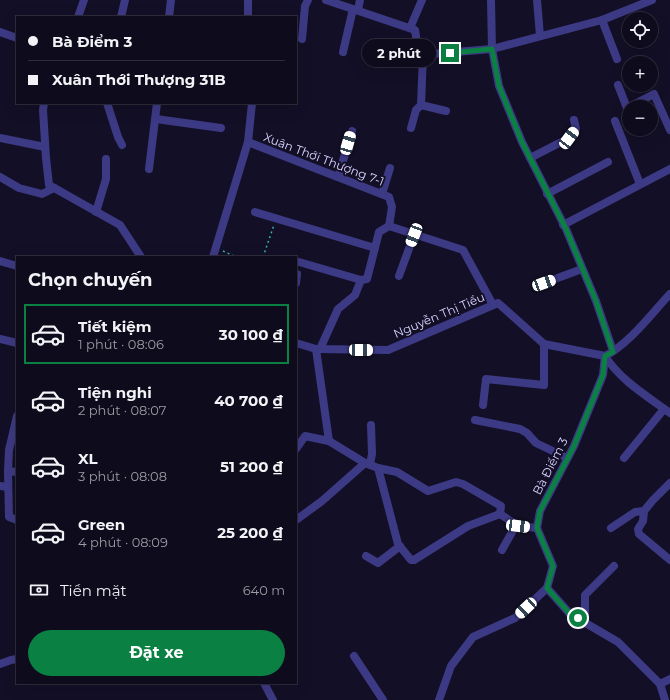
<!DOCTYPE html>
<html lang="vi">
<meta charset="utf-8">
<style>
body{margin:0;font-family:Montserrat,sans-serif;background:#1c1929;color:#f1f3f6;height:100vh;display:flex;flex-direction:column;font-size:15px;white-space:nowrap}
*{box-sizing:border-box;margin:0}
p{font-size:13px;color:#9b9ba3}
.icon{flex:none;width:22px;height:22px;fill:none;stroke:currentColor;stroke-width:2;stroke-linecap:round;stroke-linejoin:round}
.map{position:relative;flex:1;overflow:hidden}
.panel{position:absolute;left:16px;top:256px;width:281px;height:428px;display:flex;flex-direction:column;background:#0e0b1c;border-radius:0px;box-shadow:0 4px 16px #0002,0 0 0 1px #2e2b3b}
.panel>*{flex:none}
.banner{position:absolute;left:16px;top:16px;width:281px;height:88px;border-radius:0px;box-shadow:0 4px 16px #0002,0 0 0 1px #2e2b3b;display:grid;align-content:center;height:88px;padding:0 12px;background:#0e0b1c}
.fabs{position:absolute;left:622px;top:12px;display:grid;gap:8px}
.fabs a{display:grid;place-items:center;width:36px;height:36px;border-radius:50%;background:#0e0b1c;box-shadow:0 4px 16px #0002,0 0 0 1px #2e2b3b;font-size:20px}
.end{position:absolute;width:18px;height:18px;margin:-9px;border:5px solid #0b8043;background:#fff;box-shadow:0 0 0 2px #fff}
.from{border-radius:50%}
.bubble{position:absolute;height:28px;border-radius:14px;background:#0e0b1c;box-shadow:0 4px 16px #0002,0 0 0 1px #2e2b3b;font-size:13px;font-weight:700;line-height:28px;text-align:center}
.car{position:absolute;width:12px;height:24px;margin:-12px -6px;border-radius:5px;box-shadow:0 0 3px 1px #0007;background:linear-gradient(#fff 24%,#345 0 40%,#fff 0 76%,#345 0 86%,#fff 0)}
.banner b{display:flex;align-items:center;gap:14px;height:38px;font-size:15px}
.banner b+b{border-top:1px solid #2e2b3b}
.banner i{width:10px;height:10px;background:#f1f3f6}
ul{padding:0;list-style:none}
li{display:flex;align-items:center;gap:12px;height:60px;margin:0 8px 6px;padding:0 4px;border:2px solid transparent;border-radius:0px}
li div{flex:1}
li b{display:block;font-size:15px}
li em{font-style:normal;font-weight:700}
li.active{border-color:#0b8043}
li>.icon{width:36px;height:36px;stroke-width:1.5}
h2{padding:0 12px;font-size:18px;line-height:48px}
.pay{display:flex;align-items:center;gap:10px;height:44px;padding:0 12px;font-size:15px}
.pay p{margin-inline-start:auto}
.primary-button{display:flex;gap:8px;margin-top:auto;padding:8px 12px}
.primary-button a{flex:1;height:46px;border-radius:24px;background:#0b8043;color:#fff;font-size:16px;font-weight:700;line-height:46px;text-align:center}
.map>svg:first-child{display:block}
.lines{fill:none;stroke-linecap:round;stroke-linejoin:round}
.path{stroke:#2fb8b0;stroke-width:1.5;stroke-dasharray:2 3;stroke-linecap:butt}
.minor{stroke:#3d3a85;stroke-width:8}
.route{stroke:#0b8043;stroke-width:5}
.labels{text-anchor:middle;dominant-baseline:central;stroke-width:4;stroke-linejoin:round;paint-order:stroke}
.street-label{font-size:12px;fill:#d9d4ff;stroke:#130f26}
</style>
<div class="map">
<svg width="670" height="700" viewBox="0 0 670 700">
<rect width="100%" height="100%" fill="#130f26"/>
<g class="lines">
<g class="path">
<path d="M223 251 236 257"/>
<path d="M263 257 274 225"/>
</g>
<g class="minor">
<path d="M326 0 415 30 419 55 492 49 602 20 652 0"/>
<path d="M491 0 492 49 499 86 522 142 566 229 596 301 613 351"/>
<path d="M537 0 540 36"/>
<path d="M358 10 360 0"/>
<path d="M78 17 84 0"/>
<path d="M121 17 125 0"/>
<path d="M169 17 171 0"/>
<path d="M248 17V0"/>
<path d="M602 20 617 59"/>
<path d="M410 28 422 0"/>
<path d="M0 32 17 38"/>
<path d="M302 39 305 6 308 0"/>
<path d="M397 49 419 55"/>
<path d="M343 52 353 9"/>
<path d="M423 55 421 105 446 111"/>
<path d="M618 85 627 108 654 94 670 130"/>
<path d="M44 103 43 110 46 158 49 185 120 225 141 257"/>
<path d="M107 103 118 137 122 145"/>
<path d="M156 119 221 128"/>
<path d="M615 121 640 184"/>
<path d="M411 128 416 110 421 105"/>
<path d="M0 138 45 147"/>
<path d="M248 142 389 197 392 207 389 226 463 250 493 305"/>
<path d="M530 158 569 138 576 129 574 120"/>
<path d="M149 169 157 103"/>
<path d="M0 177 19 188 42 194 54 188"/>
<path d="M338 177 352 131"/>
<path d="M382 194 390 168"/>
<path d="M547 194 608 162"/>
<path d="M96 212 106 179V159"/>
<path d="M255 212 375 248"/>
<path d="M563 225 670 169"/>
<path d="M213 257 248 142 252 103"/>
<path d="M0 261 17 266"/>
<path d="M299 262 361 280 355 295 338 309 320 349"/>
<path d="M399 276 414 235"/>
<path d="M361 280 367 279 379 232 389 226"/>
<path d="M296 283 297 274"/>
<path d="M544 283 582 269"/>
<path d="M0 339 17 343"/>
<path d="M296 343 316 349 388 350 498 303 544 344 605 356C630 343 651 314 670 294"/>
<path d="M316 349 329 441 365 463 378 468 397 472 428 491 456 482 463 484 501 506 500 514"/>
<path d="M605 356C620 380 647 396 670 413"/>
<path d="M483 405 486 379 544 385V344"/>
<path d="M17 416 9 450 8 471 9 517 17 520"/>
<path d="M475 420 520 429 527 433 536 443 567 458"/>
<path d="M296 449 305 436 329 441"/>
<path d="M624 458 664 409"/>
<path d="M370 464 372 454 371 425"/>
<path d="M378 468 398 544 411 560H414L468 526 500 514"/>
<path d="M8 471 17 472"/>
<path d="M670 483 653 500 644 511 643 521 638 529 639 534 670 560"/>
<path d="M0 486 8 487"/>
<path d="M500 514 518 526 537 528"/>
<path d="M296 520 322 501 365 463"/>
<path d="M611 528 635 512 644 511"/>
<path d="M502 550 516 525"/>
<path d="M366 556 378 563 400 546"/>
<path d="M547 588 553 566 537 528 540 511 574 446 603 375 605 356"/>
<path d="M547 588 570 614 618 642 660 684 665 700"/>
<path d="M585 623V595L614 566"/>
<path d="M354 656 383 700"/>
<path d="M0 664 11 660 17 659"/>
<path d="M264 683 273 700"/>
<path d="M660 684 670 679"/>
<path d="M439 700 451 666 473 637 515 618 547 588"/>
</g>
</g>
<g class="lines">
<path class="route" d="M450 53 492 49 499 86 522 142 566 229 596 301 613 352 605 356 603 375 574 446 540 511 537 528 553 566 547 588 570 614 578 618"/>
</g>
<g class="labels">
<g class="street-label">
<text transform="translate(324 159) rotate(21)">Xuân Thới Thượng 7-1</text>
<text transform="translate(439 315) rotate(-23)">Nguyễn Thị Tiểu</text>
<text transform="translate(550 466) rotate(-63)">Bà Điểm 3</text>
</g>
</g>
</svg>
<div class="fabs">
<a><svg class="icon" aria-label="locate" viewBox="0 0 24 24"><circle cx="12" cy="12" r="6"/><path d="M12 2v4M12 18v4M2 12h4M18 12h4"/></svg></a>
<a>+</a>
<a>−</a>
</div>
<i class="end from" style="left:578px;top:618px"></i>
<i class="end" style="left:450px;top:53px"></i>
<div class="bubble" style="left:362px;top:39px;width:74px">2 phút</div>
<i class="car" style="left:569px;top:138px;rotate:37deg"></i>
<i class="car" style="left:348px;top:143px;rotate:16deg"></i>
<i class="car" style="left:414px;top:235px;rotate:201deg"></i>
<i class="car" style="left:544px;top:283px;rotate:70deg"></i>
<i class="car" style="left:361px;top:350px;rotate:91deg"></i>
<i class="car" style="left:518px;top:526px;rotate:97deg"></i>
<i class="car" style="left:526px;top:608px;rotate:227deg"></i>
<div class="banner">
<b><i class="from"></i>Bà Điểm 3</b>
<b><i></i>Xuân Thới Thượng 31B</b>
</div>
<section class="panel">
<h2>Chọn chuyến</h2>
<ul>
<li class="active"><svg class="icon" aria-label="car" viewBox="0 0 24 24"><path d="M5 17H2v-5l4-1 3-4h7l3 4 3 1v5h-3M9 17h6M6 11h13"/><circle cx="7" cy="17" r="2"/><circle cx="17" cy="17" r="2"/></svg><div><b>Tiết kiệm</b><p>1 phút · 08:06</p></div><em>30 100 ₫</em></li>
<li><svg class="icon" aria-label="car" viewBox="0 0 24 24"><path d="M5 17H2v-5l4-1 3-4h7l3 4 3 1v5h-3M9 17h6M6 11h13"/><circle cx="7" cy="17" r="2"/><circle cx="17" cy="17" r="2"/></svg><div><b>Tiện nghi</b><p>2 phút · 08:07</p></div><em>40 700 ₫</em></li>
<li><svg class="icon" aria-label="car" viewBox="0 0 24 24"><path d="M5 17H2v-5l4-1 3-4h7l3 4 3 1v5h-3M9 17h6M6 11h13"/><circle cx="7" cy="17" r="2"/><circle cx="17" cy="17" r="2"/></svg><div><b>XL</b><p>3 phút · 08:08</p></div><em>51 200 ₫</em></li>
<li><svg class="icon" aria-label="car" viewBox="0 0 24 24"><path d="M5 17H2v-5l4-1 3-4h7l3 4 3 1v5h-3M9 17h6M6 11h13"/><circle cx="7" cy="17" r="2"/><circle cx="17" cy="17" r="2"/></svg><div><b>Green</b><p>4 phút · 08:09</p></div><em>25 200 ₫</em></li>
</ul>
<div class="pay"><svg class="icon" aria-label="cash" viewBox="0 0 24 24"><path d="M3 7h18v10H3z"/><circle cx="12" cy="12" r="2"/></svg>Tiền mặt<p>640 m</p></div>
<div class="primary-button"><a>Đặt xe</a></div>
</section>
</div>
